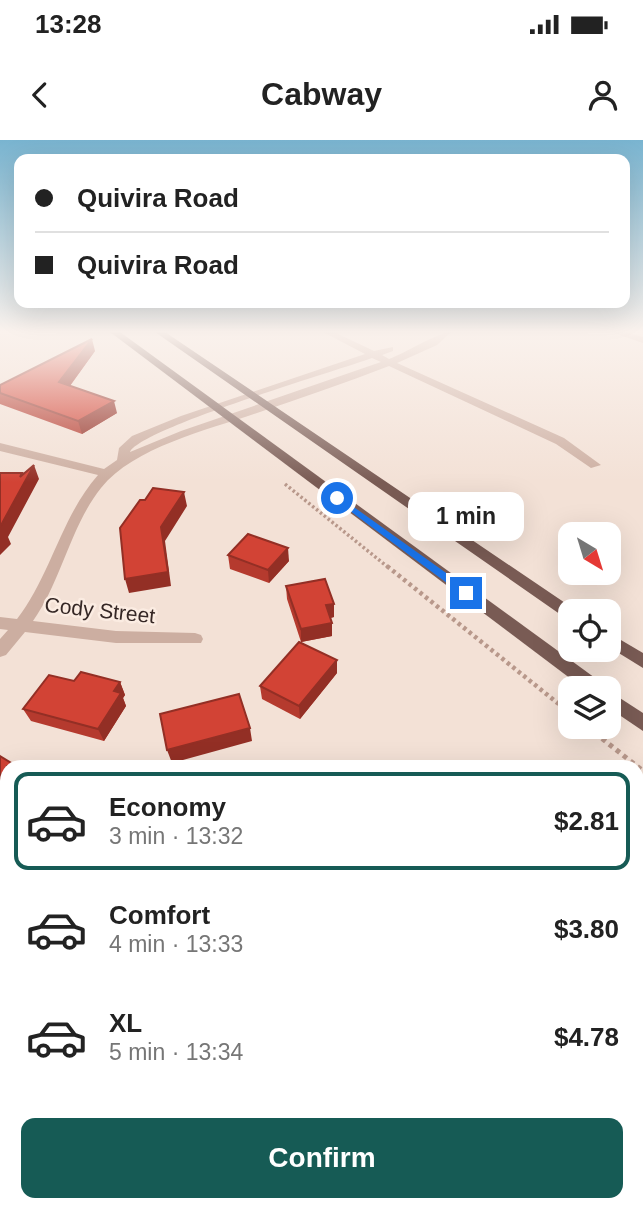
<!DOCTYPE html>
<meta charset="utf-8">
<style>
body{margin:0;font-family:Helvetica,sans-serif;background:#f6f6f6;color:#222;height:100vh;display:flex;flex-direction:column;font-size:26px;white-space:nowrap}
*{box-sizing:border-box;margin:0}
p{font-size:23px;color:#767676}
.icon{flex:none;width:38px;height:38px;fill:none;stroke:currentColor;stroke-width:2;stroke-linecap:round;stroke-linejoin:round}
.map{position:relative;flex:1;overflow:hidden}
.details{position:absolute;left:0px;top:620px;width:644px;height:452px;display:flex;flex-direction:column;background:#fff;border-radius:21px 21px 0 0;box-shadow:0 7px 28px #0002}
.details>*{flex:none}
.guide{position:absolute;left:14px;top:14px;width:616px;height:154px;border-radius:14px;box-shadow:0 7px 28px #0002;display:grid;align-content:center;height:154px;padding:0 21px;background:#fff}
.needle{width:46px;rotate:142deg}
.tools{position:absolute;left:558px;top:382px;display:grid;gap:14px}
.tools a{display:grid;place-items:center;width:63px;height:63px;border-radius:14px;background:#fff;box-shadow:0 7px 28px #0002;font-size:35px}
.end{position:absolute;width:32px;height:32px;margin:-16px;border:9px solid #1a73e8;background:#fff;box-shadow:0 0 0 4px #fff}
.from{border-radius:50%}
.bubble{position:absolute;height:49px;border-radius:14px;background:#fff;box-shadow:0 7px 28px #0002;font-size:23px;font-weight:700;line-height:49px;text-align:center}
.guide b{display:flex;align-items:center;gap:24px;height:66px;font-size:26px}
.guide b+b{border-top:2px solid #e0e0e0}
.guide i{width:18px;height:18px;background:#222}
ul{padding:12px 0 0;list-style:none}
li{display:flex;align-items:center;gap:21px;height:98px;margin:0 14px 10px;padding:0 7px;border:4px solid transparent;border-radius:14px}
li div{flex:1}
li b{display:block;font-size:26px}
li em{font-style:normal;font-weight:700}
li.active{border-color:#165b55}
li>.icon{width:63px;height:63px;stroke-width:1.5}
.button{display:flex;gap:14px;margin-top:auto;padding:14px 21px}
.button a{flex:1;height:80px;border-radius:14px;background:#165b55;color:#fff;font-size:28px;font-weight:700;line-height:80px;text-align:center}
.status{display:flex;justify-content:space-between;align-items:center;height:49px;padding:0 35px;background:#fff;direction:ltr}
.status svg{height:19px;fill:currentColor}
header{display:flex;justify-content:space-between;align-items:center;height:91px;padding:0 21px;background:#fff;font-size:32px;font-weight:700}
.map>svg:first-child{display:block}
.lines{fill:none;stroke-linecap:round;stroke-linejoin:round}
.path-far2{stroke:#b8988b;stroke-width:3.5;stroke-dasharray:2.5 2.5;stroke-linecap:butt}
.path-far1{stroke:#b8988b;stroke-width:4.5;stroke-dasharray:3.5 3.5;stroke-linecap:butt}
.path{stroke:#b8988b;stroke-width:5;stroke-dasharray:4.5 4.5;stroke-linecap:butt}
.minor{fill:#ccaea1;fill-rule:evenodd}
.primary{fill:#795b54;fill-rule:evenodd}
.wall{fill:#b53a2e}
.shaded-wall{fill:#932f25}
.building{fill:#d24335;stroke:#932f25;stroke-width:2}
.route{fill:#1a73e8}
.labels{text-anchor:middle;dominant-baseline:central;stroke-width:5;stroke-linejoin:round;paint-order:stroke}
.street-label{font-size:21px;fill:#352725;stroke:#fbece2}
</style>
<div class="status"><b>13:28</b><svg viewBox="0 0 49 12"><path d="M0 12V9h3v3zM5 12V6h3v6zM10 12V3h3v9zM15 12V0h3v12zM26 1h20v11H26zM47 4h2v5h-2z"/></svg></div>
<header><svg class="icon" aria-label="back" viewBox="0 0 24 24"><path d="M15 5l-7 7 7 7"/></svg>Cabway<svg class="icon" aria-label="person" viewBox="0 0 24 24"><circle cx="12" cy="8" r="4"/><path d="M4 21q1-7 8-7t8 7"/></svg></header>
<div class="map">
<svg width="643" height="1071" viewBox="0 0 643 1071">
<rect width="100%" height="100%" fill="#f3e1d6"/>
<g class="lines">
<path class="path-far2" d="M285 344 389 428"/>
<g class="path-far1">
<path d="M387 426 570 573"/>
<path d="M587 586 597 594"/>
</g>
<path class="path" d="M595 593 643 631"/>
<g class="minor">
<path d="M323 192H334L374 211 393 207V211L382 215 389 219C406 213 438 192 451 192L437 205 397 223 564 298 601 325 591 328 556 304 389 226C345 243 301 258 257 273 208 290 134 307 101 348 70 387 62 440 33 481L116 491 195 493 201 495 203 499 201 503H116L25 492 6 515 0 517V499L8 490 0 489V477L17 479C51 435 61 377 98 335L0 311V303L104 329 117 320 119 308 132 296 181 276 365 214ZM372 218 381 222 181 291 130 312C142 288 336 231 372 218Z"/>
<path d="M611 192H625L643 197V203Z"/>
<path d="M637 926 643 929V958L637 955Z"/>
<path d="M643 965V1014L637 1016V967Z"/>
<path d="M602 1064H632L630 1071H600Z"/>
</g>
<g class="primary">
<path d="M110 192H120L602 543 605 548H583Z"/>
<path d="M155 192H165L577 471H570V478L564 477Z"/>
<path d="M609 493 643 513V528L609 507Z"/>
<path d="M609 551 643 573V591L609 568Z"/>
</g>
</g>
<g class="wall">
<path d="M95 211 70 246 117 273 82 294 0 264V245Z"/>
<path d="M228 415 289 421 269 443 230 429Z"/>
<path d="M286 446 334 464V477L330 478 332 496 301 502 287 459Z"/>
<path d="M337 533 300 579 262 559 260 546Z"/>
<path d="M74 541 120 542 125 555 123 558 126 566 104 601 31 581 23 569Z"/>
<path d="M406 1064H482L475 1071H410Z"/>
</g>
<g class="shaded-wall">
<path d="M92 199 95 211 63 255 59 242Z"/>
<path d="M114 261 117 273 82 294 78 281Z"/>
<path d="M34 325 39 339 8 397 11 404 0 415V387L20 337 22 333 25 341Z"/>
<path d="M184 352 187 366 165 401 171 446 129 453 125 439Z"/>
<path d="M288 408 289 421 269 443 268 430Z"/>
<path d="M334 464V477L326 479V465Z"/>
<path d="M332 483V496L301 502V489Z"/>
<path d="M337 520V533L300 579 299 566Z"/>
<path d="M120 542 125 555 123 558 126 566 104 601 98 589 114 551Z"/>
<path d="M250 588 252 601 172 623 167 610Z"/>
<path d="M7 629V650L0 657V636Z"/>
<rect x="36" y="1064" width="17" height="7"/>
<path d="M190 1064H199L214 1071H205Z"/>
</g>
<g class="building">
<path d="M92 199 59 242 114 261 78 281 0 253V245Z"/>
<path d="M34 325 0 387V333H22L20 337Z"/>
<path d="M153 348 184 352 161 387 168 432 125 439 120 388 140 360H145Z"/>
<path d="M248 394 288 408 268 430 228 415Z"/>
<path d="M325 439 334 464 326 465 332 483 301 489 286 446Z"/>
<path d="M299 502 337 520 299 566 260 546Z"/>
<path d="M81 532 120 542 114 551 121 553 98 589 23 569 49 535 74 541Z"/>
<path d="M239 554 250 588 167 610 160 574Z"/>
<path d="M0 616 13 624 10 626H7V629L0 636Z"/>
<path d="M7 1061V1064H36V1071H0V1064Z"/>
<path d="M107 1064H190L205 1071H103Z"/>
<path d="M411 1064H482L475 1071H415Z"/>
</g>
<linearGradient id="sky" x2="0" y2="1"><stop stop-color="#79b4d0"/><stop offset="0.56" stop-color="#faf2ed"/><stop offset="1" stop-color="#faf2ed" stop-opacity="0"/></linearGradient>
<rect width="643" height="342" fill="url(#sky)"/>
<path class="route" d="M337 355 470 450V455H463L334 359Z"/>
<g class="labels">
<g class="street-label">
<text transform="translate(100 470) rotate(6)">Cody Street</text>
</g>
</g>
</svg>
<div class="tools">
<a><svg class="needle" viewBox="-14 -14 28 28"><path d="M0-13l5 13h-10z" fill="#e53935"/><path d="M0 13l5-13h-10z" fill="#767676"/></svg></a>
<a><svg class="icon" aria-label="locate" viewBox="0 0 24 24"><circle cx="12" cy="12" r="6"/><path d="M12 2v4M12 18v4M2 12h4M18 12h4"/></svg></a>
<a><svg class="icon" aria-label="layers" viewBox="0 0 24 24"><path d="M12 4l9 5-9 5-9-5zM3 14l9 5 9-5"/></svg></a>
</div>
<i class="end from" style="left:337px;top:358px"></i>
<i class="end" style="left:466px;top:453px"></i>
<div class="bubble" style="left:408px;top:352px;width:116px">1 min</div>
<div class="guide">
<b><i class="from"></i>Quivira Road</b>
<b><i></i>Quivira Road</b>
</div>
<section class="details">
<ul>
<li class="active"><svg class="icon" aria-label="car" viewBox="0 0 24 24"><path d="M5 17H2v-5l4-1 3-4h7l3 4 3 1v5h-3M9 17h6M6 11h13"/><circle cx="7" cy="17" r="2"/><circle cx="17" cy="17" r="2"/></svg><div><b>Economy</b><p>3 min · 13:32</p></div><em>$2.81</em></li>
<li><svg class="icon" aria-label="car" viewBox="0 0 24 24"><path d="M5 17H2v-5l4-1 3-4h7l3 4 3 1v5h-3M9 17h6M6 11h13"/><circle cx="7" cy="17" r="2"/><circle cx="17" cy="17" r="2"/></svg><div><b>Comfort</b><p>4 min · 13:33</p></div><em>$3.80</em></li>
<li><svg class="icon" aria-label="car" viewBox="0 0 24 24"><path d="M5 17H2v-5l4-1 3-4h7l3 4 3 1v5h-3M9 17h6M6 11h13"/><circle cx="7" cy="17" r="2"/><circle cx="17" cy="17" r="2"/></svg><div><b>XL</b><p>5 min · 13:34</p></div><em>$4.78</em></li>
</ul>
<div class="button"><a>Confirm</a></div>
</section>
</div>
